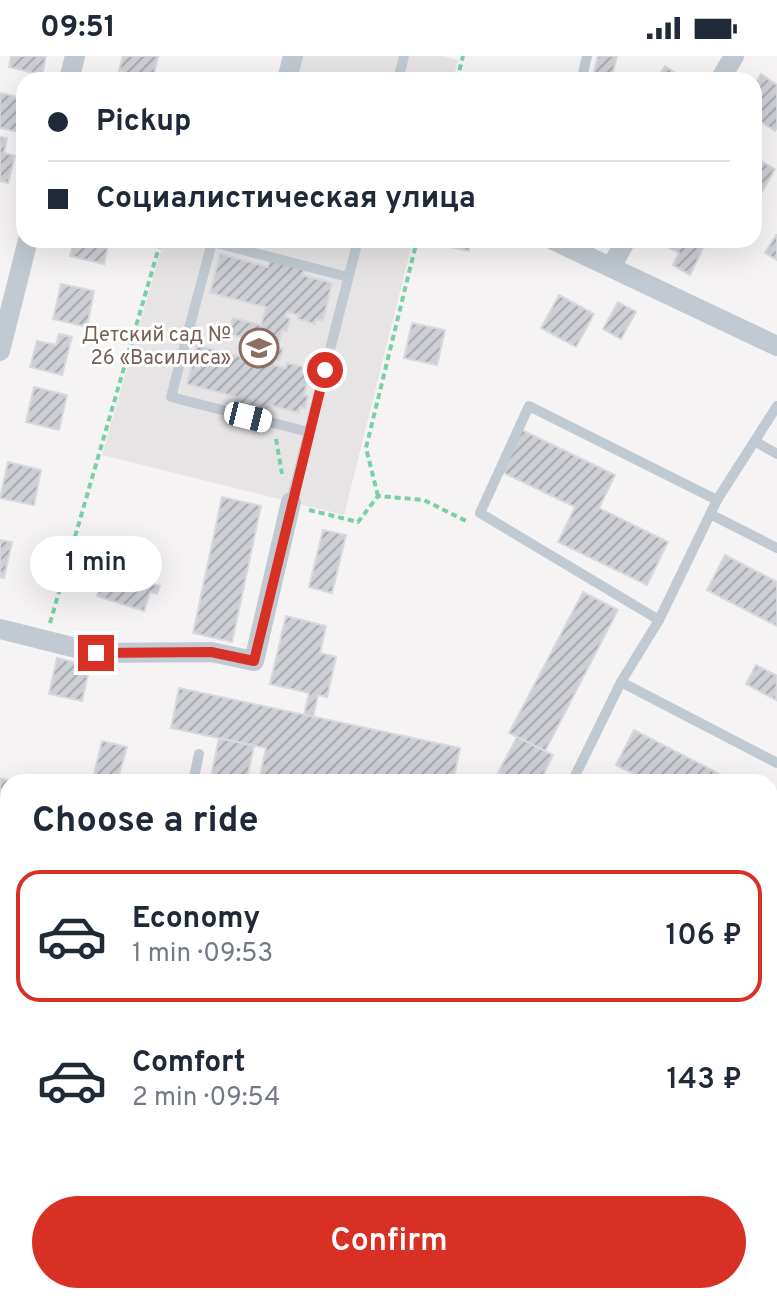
<!DOCTYPE html>
<meta charset="utf-8">
<style>
body{margin:0;font-family:Overpass,sans-serif;background:#f6f6f7;color:#1f2937;height:100vh;display:flex;flex-direction:column;font-size:30px;white-space:nowrap}
*{box-sizing:border-box;margin:0}
p{font-size:26px;color:#747a83}
.icon{flex:none;width:44px;height:44px;fill:none;stroke:currentColor;stroke-width:2;stroke-linecap:round;stroke-linejoin:round}
.map{position:relative;flex:1;overflow:hidden}
.details{position:absolute;left:0px;top:718px;width:778px;height:530px;display:flex;flex-direction:column;background:#fff;border-radius:24px 24px 0 0;box-shadow:0 8px 32px #0002}
.details>*{flex:none}
.top-card{position:absolute;left:16px;top:16px;width:746px;height:176px;border-radius:24px;box-shadow:0 8px 32px #0002;display:grid;align-content:center;height:176px;padding:0 32px;background:#fff}
.end{position:absolute;width:36px;height:36px;margin:-18px;border:10px solid #d93025;background:#fff;box-shadow:0 0 0 4px #fff}
.from{border-radius:50%}
.bubble{position:absolute;height:56px;border-radius:28px;background:#fff;box-shadow:0 8px 32px #0002;font-size:26px;font-weight:600;line-height:56px;text-align:center}
.car{position:absolute;width:24px;height:48px;margin:-24px -12px;border-radius:10px;box-shadow:0 0 6px 2px #0007;background:linear-gradient(#fff 24%,#345 0 40%,#fff 0 76%,#345 0 86%,#fff 0)}
.top-card b{display:flex;align-items:center;gap:28px;height:76px;font-size:30px}
.top-card b+b{border-top:2px solid #e0e1e3}
.top-card i{width:20px;height:20px;background:#1f2937}
ul{padding:0;list-style:none}
li{display:flex;align-items:center;gap:24px;height:132px;margin:0 16px 12px;padding:0 16px;border:4px solid transparent;border-radius:24px}
li div{flex:1}
li b{display:block;font-size:30px}
li em{font-style:normal;font-weight:600}
li.current{border-color:#d93025}
li>.icon{width:72px;height:72px;stroke-width:1.5}
h2{padding:0 32px;font-size:36px;line-height:96px}
.action{display:flex;gap:16px;margin-top:auto;padding:16px 32px}
.action a{flex:1;height:92px;border-radius:48px;background:#d93025;color:#fff;font-size:32px;font-weight:600;line-height:92px;text-align:center}
.status{display:flex;justify-content:space-between;align-items:center;height:56px;padding:0 40px;background:#fff;direction:ltr}
.status svg{height:22px;fill:currentColor}
.map>svg:first-child{display:block}
.education{fill:#e6e4e5}
.medical{fill:#fce8e6}
.building{fill:url(#building-hatch);stroke:#d7d9de;stroke-width:2}
.lines{fill:none;stroke-linecap:round;stroke-linejoin:round}
.path{stroke:#7ad0a6;stroke-width:4;stroke-dasharray:6 4;stroke-linecap:butt}
.service{stroke:#c1cad2;stroke-width:10}
.minor{stroke:#c1cad2;stroke-width:20}
.tertiary{stroke:#c1cad2;stroke-width:26}
.secondary{stroke:#c1cbd6;stroke-width:28}
.route{stroke:#d93025;stroke-width:10}
.labels{text-anchor:middle;dominant-baseline:central;stroke-width:6;stroke-linejoin:round;paint-order:stroke}
.education-label{font-size:20px;fill:#785e54;stroke:#fff;text-anchor:end}
</style>
<div class="status"><b>09:51</b><svg viewBox="0 0 49 12"><path d="M0 12V9h3v3zM5 12V6h3v6zM10 12V3h3v9zM15 12V0h3v12zM26 1h20v11H26zM47 4h2v5h-2z"/></svg></div>
<div class="map">
<svg width="777" height="1247" viewBox="0 0 777 1247">
<defs>
<pattern id="building-hatch" width="6" height="6" patternUnits="userSpaceOnUse" patternTransform="scale(2)"><rect width="6" height="6" fill="#cdcfd5"/><path d="M-1 1l2-2M0 6l6-6M5 7l2-2" fill="none" stroke="#a8abb0"/></pattern>
</defs>
<rect width="100%" height="100%" fill="#f5f3f3"/>
<g class="education">
<path d="M296 0H443L458 4 453 24H290Z"/>
<path d="M164 184H413L344 459 102 399Z"/>
</g>
<path class="medical" d="M0 846 8 848V1240H292L287 1247H0Z"/>
<g class="building">
<path d="M11 0H46L42 19 9 11Z"/>
<path d="M123 0H158L153 23 119 15Z"/>
<path d="M598 0H617L611 24H592Z"/>
<path d="M665 10 686 24H655Z"/>
<path d="M761 18 777 29V71L775 75 754 61V29Z"/>
<path d="M0 37 24 42V77L0 72Z"/>
<path d="M0 81 7 82 4 97 15 100 8 127 0 125Z"/>
<path d="M754 101 775 113 758 143 754 141Z"/>
<path d="M776 179H777V204L765 197Z"/>
<path d="M74 184H109L104 208 70 200Z"/>
<path d="M437 184H471L469 195 436 188Z"/>
<path d="M664 184H707L690 219 673 209 679 197 662 188Z"/>
<path d="M220 198 268 211 271 200 305 209 302 219 332 227 323 265 316 263 315 268 298 263 299 259 287 256 285 261 290 262 287 275 282 274 278 291 283 293 279 305 275 304 274 309 286 312 287 307 304 311 302 316 309 318 304 339 308 340 305 353 300 351 299 357 270 349 267 359 234 350 237 341 187 328 197 289 253 304 257 285 229 278 233 262 261 269 266 251 210 237Z"/>
<path d="M61 228 94 235 87 271 53 263Z"/>
<path d="M559 239 594 258 576 291 541 272Z"/>
<path d="M618 246 636 256 621 283 603 273Z"/>
<path d="M412 267 445 274 437 309 404 302Z"/>
<path d="M59 278 72 281 62 319 30 311 37 285 56 289Z"/>
<path d="M34 331 67 339 59 374 26 366Z"/>
<path d="M522 374 615 419 599 452 668 486 647 529 558 486 575 451 502 416Z"/>
<path d="M8 406 41 414 34 449 0 442Z"/>
<path d="M222 441 261 450 232 586 193 577Z"/>
<path d="M323 474 346 479 332 537 309 531Z"/>
<path d="M0 484 12 486 4 522 0 521Z"/>
<path d="M113 487 161 502 153 528 160 530 157 538 150 536 144 555 97 540 103 521 97 519 100 511 105 512Z"/>
<path d="M725 499 777 526V570L707 534Z"/>
<path d="M583 536 618 554 545 695 509 677Z"/>
<path d="M286 560 326 570 320 597 336 601 327 641 318 639 313 661 304 659 309 637 270 628Z"/>
<path d="M57 602 90 610 82 645 49 638Z"/>
<path d="M756 609 777 620 776 644 746 628Z"/>
<path d="M179 632 460 692 453 726H259L266 692 171 672Z"/>
<path d="M634 674 735 726H649L616 709Z"/>
<path d="M517 681 553 699 540 726H516L498 717Z"/>
<path d="M219 682 254 690 246 726H210Z"/>
<path d="M102 685 127 691 117 726H92Z"/>
<path d="M0 722 9 724 1 760 0 759Z"/>
<path d="M770 744 777 748V792L770 788Z"/>
<path d="M770 841 777 845V851L770 864Z"/>
<path d="M0 851 8 853V987L0 985Z"/>
<path d="M0 1161 8 1163V1209L0 1207Z"/>
<path d="M777 1186V1220L770 1216V1199Z"/>
<path d="M86 1240H126L139 1243 138 1247H84Z"/>
<path d="M170 1240H252L250 1247H169Z"/>
<path d="M187 1240H227L226 1247H186Z"/>
<path d="M350 1240H407L421 1247H347Z"/>
<path d="M453 1240H483L479 1247H466Z"/>
<path d="M650 1240H657L670 1247H646Z"/>
</g>
<g class="lines">
<g class="path">
<path d="M457 24 463 0"/>
<path d="M276 383 282 418"/>
<path d="M378 440 366 392 417 184"/>
<path d="M309 454 358 466 378 440 424 444 468 466"/>
<path d="M50 567 161 184"/>
<path d="M770 814 777 818"/>
<path d="M770 887 777 873"/>
</g>
<g class="service">
<path d="M582 22 587 0"/>
<path d="M398 24 404 0"/>
<path d="M309 376 171 341 212 186 348 221"/>
<path d="M756 386 777 398"/>
<path d="M291 446 358 184"/>
<path d="M710 458 777 492"/>
<path d="M659 564 480 457 529 350 717 444"/>
<path d="M621 626 777 707"/>
<path d="M193 726 199 698"/>
<path d="M572 726 621 626 659 564 717 444 777 350"/>
<path d="M770 953 777 957"/>
<path d="M0 999 8 1001"/>
<path d="M0 1128 8 1130"/>
<path d="M770 1157 777 1144"/>
<path d="M759 1240 772 1247"/>
</g>
<g class="minor">
<path d="M69 24 75 0"/>
<path d="M287 24 293 0"/>
<path d="M720 24 734 0"/>
<path d="M553 184 777 290"/>
<path d="M611 211 626 184"/>
<path d="M0 295 28 184"/>
<path d="M0 573 96 597 211 596 254 605 291 446"/>
</g>
<g class="tertiary">
<path d="M770 940 777 927"/>
<path d="M609 1247 612 1240"/>
</g>
<g class="secondary">
<path d="M0 803 8 805"/>
<path d="M770 1082 777 1086"/>
</g>
</g>
<g class="lines">
<path class="route" d="M96 597 211 596 254 605 325 314"/>
</g>
<defs>
<g id="school-ring" transform="scale(2)"><circle r="9.5" fill="#fff" stroke="#8d6e63" stroke-width="1.5"/><path d="M0-5L7-2L0 1L-7-2ZM-4 1L0 2.5L4 1V4Q0 6-4 4Z" fill="#8d6e63"/></g>
</defs>
<g fill-rule="evenodd">
<use href="#school-ring" x="259" y="292"/>
</g>
<g class="labels">
<g class="education-label">
<text x="231" y="280">Детский сад №<tspan x="231" dy="23">26 «Василиса»</tspan></text>
</g>
</g>
</svg>
<i class="end from" style="left:325px;top:314px"></i>
<i class="end" style="left:96px;top:597px"></i>
<div class="bubble" style="left:30px;top:480px;width:132px">1 min</div>
<i class="car" style="left:248px;top:361px;rotate:104deg"></i>
<div class="top-card">
<b><i class="from"></i>Pickup</b>
<b><i></i>Социалистическая улица</b>
</div>
<section class="details">
<h2>Choose a ride</h2>
<ul>
<li class="current"><svg class="icon" aria-label="car" viewBox="0 0 24 24"><path d="M5 17H2v-5l4-1 3-4h7l3 4 3 1v5h-3M9 17h6M6 11h13"/><circle cx="7" cy="17" r="2"/><circle cx="17" cy="17" r="2"/></svg><div><b>Economy</b><p>1 min · 09:53</p></div><em>106 ₽</em></li>
<li><svg class="icon" aria-label="car" viewBox="0 0 24 24"><path d="M5 17H2v-5l4-1 3-4h7l3 4 3 1v5h-3M9 17h6M6 11h13"/><circle cx="7" cy="17" r="2"/><circle cx="17" cy="17" r="2"/></svg><div><b>Comfort</b><p>2 min · 09:54</p></div><em>143 ₽</em></li>
</ul>
<div class="action"><a>Confirm</a></div>
</section>
</div>
